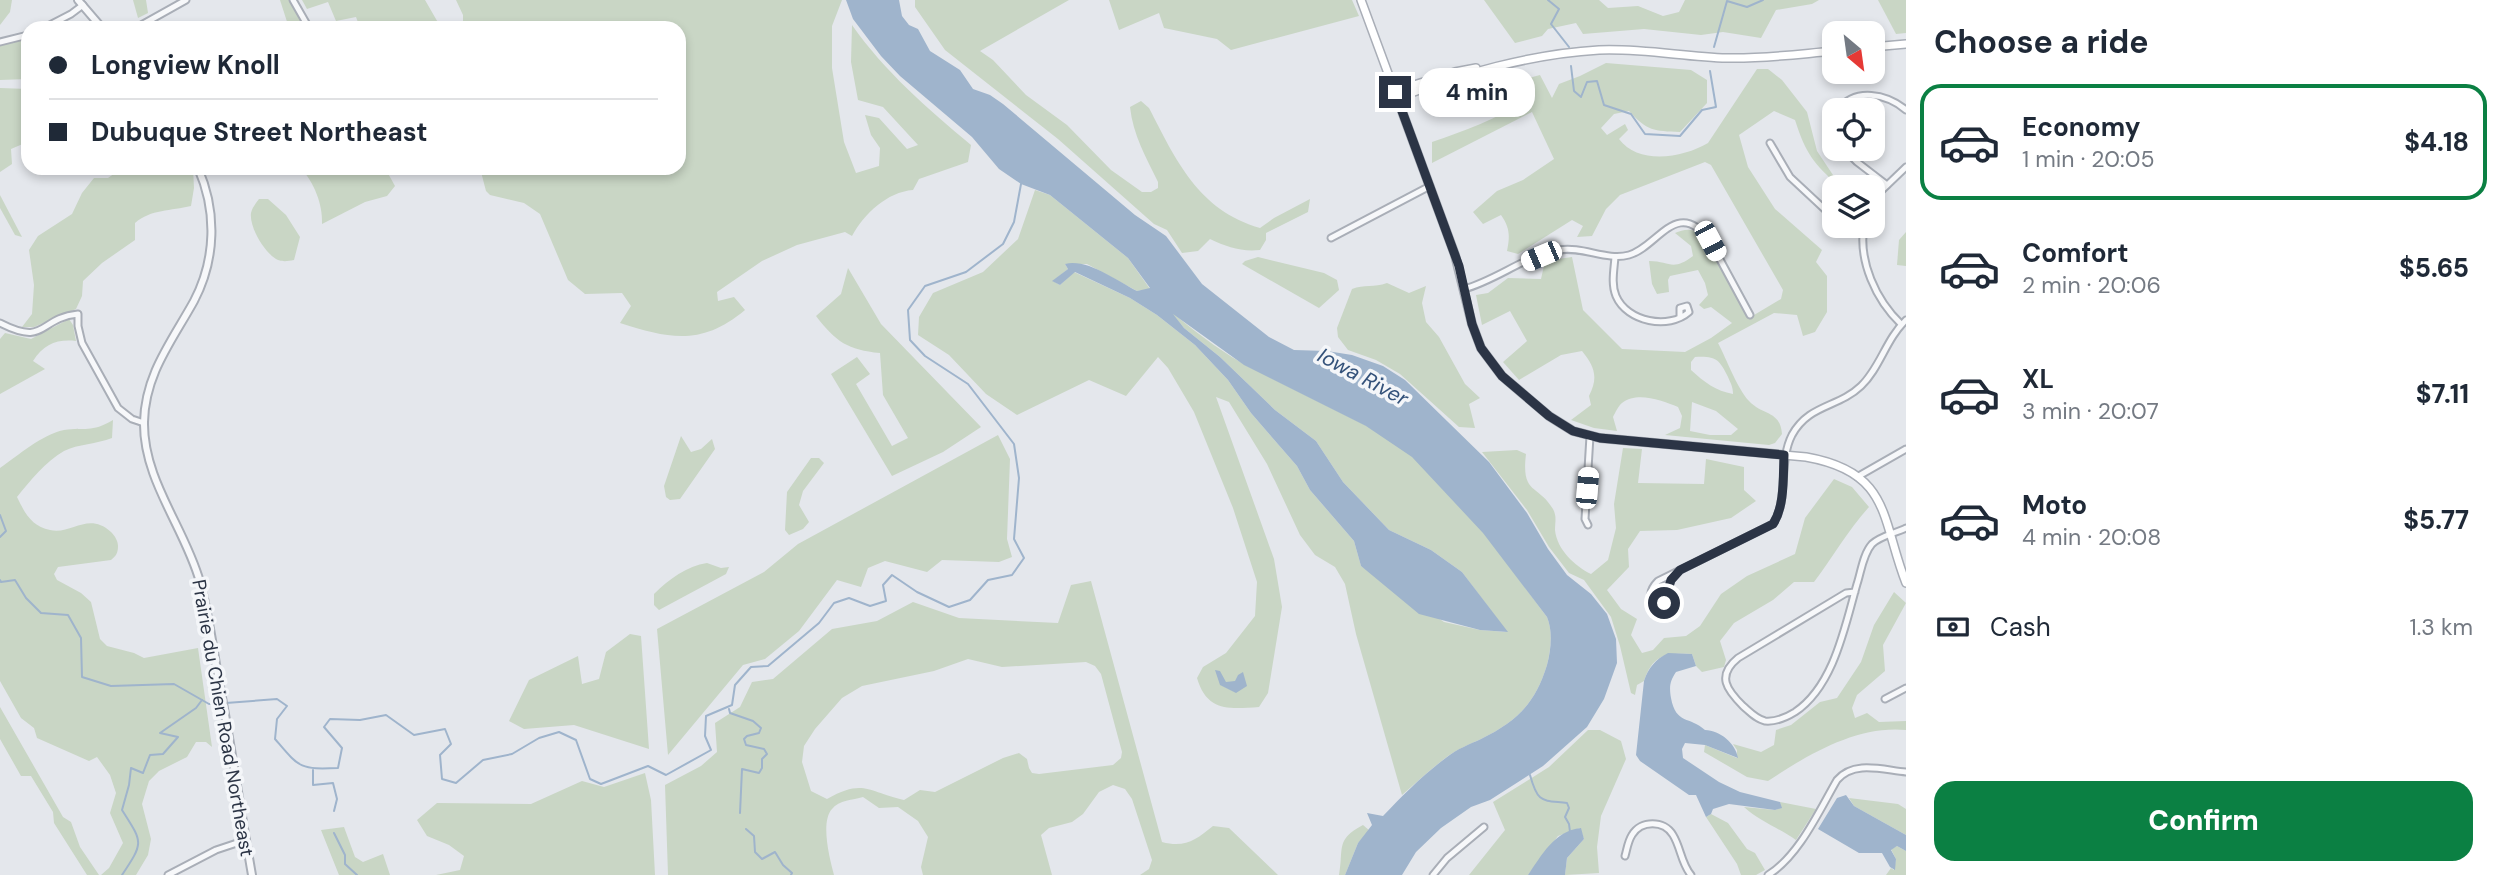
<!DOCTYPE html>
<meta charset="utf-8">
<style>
body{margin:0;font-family:"DM Sans",sans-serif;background:#f6f6f7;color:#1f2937;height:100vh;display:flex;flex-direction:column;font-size:26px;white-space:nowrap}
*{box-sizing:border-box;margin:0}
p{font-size:23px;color:#747a83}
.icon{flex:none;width:38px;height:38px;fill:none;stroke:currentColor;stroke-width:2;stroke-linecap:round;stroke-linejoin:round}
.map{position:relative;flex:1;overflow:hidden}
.side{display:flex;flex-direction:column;background:#fff;width:595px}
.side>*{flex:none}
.top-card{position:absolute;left:21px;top:21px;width:665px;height:154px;border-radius:21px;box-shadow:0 4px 10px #0003;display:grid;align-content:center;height:154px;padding:0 28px;background:#fff}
.needle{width:46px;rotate:151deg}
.tools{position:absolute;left:1822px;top:21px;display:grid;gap:14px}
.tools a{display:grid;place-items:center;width:63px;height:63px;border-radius:14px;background:#fff;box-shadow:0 4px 10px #0003;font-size:35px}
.end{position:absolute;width:32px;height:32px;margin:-16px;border:9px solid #2b3445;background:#fff;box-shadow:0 0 0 4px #fff}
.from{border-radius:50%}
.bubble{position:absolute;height:49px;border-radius:21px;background:#fff;box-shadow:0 4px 10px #0003;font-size:23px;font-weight:800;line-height:49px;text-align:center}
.car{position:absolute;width:21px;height:42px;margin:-21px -10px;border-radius:9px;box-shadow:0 0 5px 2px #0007;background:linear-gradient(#fff 24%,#345 0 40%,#fff 0 76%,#345 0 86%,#fff 0)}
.top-card b{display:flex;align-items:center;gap:24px;height:66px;font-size:26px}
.top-card b+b{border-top:2px solid #e0e1e3}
.top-card i{width:18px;height:18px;background:#1f2937}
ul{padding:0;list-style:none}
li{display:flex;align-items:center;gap:21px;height:116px;margin:0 14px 10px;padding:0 14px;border:4px solid transparent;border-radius:21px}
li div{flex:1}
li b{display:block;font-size:26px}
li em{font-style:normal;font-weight:800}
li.selected{border-color:#0b8043}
li>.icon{width:63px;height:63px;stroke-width:1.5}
h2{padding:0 28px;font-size:32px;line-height:84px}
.pay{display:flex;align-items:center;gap:18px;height:77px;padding:0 28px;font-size:26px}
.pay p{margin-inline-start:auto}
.primary-button{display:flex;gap:14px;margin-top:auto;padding:14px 28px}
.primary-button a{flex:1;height:80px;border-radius:21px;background:#0b8043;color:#fff;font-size:28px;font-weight:800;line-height:80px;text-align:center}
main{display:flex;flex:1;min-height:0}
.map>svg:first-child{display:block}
.green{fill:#c9d6c5;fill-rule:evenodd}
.water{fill:#9fb4cc}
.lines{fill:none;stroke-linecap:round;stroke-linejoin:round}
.stream{stroke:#9fb4cc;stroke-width:2}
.minor-casing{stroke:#a9aeb7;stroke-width:9}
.tertiary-casing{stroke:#a9aeb7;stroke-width:10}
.secondary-casing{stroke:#a9aeb7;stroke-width:10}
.minor{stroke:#f7f8fa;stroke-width:5}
.tertiary{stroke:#f7f8fa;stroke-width:6}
.secondary{stroke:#fff;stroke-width:7}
.route{stroke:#2b3445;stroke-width:9}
.labels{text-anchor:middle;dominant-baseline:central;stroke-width:7;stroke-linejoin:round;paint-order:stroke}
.street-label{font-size:19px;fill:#2b3445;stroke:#f4f6f9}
.water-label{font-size:21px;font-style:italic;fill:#34527a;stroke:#f4f6f9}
</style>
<main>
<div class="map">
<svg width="1906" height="875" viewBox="0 0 1906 875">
<rect width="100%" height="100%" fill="#e4e7ec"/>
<g class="green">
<path d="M0 0H12L10 12 0 25Z"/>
<path d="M133 0H146L148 13 138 18Z"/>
<path d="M280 0H291L306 28H289Z"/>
<path d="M302 0H425L440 26 450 28H360L356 17 336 21 328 2 307 9Z"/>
<path d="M456 0H842L832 26V68L844 142 856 173 879 166 880 148 871 135 865 115 879 118 907 149 918 145 883 107 858 100 851 62 852 25C885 72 927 108 971 145L968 162 919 179 913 190C887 192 864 214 852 236L845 232 797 245 762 261 717 292 718 301 734 297 745 310C702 346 670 339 620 323L631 306 622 293 585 294 568 280 540 214 524 203 490 195 486 191 480 168H679V28H457L463 26V15Z"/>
<path d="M915 0H1069L980 51 993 60 1026 95 1067 125 1111 170 1142 192H1151L1158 188V182C1146 157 1133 135 1130 107L1141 101 1149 108C1176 160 1198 210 1260 228L1274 218 1310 199 1308 212 1266 233V240L1260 250C1241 252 1227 247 1210 239L1198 251 1182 253 1167 230 1154 224 1058 139 945 50 915 7Z"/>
<path d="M1109 0H1352L1359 16 1231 50 1217 39 1164 28 1159 13 1119 30Z"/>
<path d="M1484 0H1599L1608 8 1638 6 1663 16 1679 12 1685 0H1819L1812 4 1776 10 1761 38 1723 32 1701 35 1644 29 1583 34 1576 23 1548 29 1542 36 1515 43Z"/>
<path d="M1878 0H1906V33L1896 34Z"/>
<path d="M28 38V79L0 80V45Z"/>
<path d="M1606 63 1691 70 1707 80V103L1680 132C1654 131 1647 131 1629 111L1614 114 1601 128 1607 135 1625 124 1628 130 1619 139C1638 165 1683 158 1708 143L1757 69H1768L1782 80 1807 112 1817 151 1833 175 1848 187H1840C1813 163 1806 154 1795 120L1774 111 1739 135 1748 167 1775 209 1822 250 1816 262 1827 276V312L1815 332 1803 336 1797 315 1774 313 1718 343C1727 360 1737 388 1749 401 1763 416 1780 410 1782 434L1775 443 1769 445 1665 435 1680 428 1682 416 1678 407C1662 401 1638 391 1622 403 1619 405 1615 413 1613 417L1617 431 1594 428 1571 420 1591 405 1589 396C1599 377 1594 366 1582 351L1561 355 1519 380 1503 362 1527 341 1510 311 1482 325 1476 295 1488 293 1508 278 1541 279 1545 261 1572 257 1583 310 1622 349 1685 352 1711 338 1732 323 1711 307 1704 309 1699 305 1708 295 1705 283 1698 270 1670 276 1668 280 1669 292 1657 294 1652 284 1649 261C1670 261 1672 272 1693 256L1691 246 1675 233C1682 230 1690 228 1697 232 1712 239 1739 301 1749 318L1781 299 1783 290 1711 165 1705 162 1620 195 1606 209 1592 236 1577 237 1583 226 1572 220 1518 254 1507 251C1510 236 1510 228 1501 215L1483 224 1473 212 1497 191 1523 180 1554 159 1532 112 1432 163V142C1467 130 1499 118 1530 97L1525 79 1540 75 1552 98 1559 84 1580 76ZM1695 357C1716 356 1719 359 1728 377 1731 384 1733 387 1733 394 1716 391 1704 382 1691 370V362ZM1692 402 1716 411 1738 429 1731 435H1710L1690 431Z"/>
<path d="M0 88 28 89V144L25 143 11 149 12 164 0 172Z"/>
<path d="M122 168H193L194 188 191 206C171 211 151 209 135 223V240L102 263 83 281 82 296 76 309 34 327H22L32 314 34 285 29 250 38 236 72 214 82 193 94 178H108Z"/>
<path d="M301 168H385L395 186 387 196 365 202 322 224C323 204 314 183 301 168Z"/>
<path d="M1035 190 1050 195 1128 258 1150 289 1137 291 1087 264H1065L1068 269 1053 281 1060 285 1074 272 1130 298 1157 315 1195 345 1228 380 1251 413 1297 466 1310 490 1354 541 1361 566 1444 622 1480 630 1507 632 1462 572 1431 550 1389 530 1343 482 1316 441 1275 410 1220 357 1184 328 1169 310C1192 329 1216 348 1242 363 1251 369 1262 372 1271 376 1312 396 1355 417 1393 442 1453 483 1503 559 1547 617 1553 631 1551 649 1547 665 1535 704 1517 721 1481 739 1470 744 1458 749 1448 756 1432 768 1417 782 1402 795L1356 634 1345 584 1335 567 1315 555 1300 535 1267 464 1229 402 1216 397 1274 559 1282 607 1268 693 1259 707C1229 709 1207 712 1197 678L1203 667 1226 653 1255 616 1257 582 1233 508 1194 412 1168 368 1158 357 1126 396 1089 380 1017 415 986 394 949 355 918 335 919 317 933 293 983 272 1018 239Z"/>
<path d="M0 195 22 237 15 235 0 208Z"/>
<path d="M259 199H268L286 215 300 237 294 260C288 261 284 262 278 260 265 254 249 227 251 213 252 208 256 203 259 199Z"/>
<path d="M1906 232V266L1897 265 1899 240Z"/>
<path d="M1258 257 1324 273 1337 280 1339 290 1319 308 1242 264 1245 261Z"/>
<path d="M848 268 881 324 981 427 943 452 892 476 831 374 857 357 870 374 856 384 892 446 908 438 883 395 880 353C848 350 836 342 816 316L841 294Z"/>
<path d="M1387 283 1409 293 1426 286 1422 303 1426 322 1439 337 1465 384 1480 398 1469 404 1475 428 1459 427 1400 374 1376 360 1348 350 1338 337 1337 328 1352 289C1364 284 1374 288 1387 283Z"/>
<path d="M69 319 73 325 76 341C57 339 44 344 33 361L45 369 0 394V339L5 333 31 339Z"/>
<path d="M113 420 112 438C97 444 78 444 64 451 46 461 30 481 17 497 24 512 32 527 50 530 72 535 88 511 111 532 115 536 118 541 118 546 118 553 116 556 111 560L58 567 54 574 57 580 81 593 91 602 100 639 107 646 134 653 144 658 198 648 212 747 206 742H196L187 757 159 771 149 781 142 804 151 839 148 855 136 875H101L109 868 123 843 110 813 116 793 110 775 97 757 89 761 37 738 34 728 21 718 0 681V468C19 455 41 435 64 430 85 427 91 433 113 420Z"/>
<path d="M998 435 1010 459 1007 539 1012 557 999 562 942 560 927 572 885 561 868 568 861 587 837 580 799 631 765 659 743 665 668 755 657 629 764 572 798 544Z"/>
<path d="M681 436 691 452 701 449 712 439 715 449 680 499 670 500 666 497 664 486Z"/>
<path d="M1623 448 1642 449 1638 483 1704 484 1706 459 1744 467V490L1756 501 1731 518 1677 530 1640 531 1628 549 1629 567 1607 590 1621 609 1637 619 1631 635 1642 653 1653 650 1664 638 1686 636 1700 626 1721 594 1747 576 1795 554 1805 518 1834 479 1852 487 1869 507C1848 530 1833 557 1814 582H1794L1773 600 1734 623 1720 641 1726 660 1724 667 1702 672 1696 666 1692 654C1666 653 1653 654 1644 681L1637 685 1635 695 1631 693 1620 646 1611 617 1584 580 1569 573 1549 547 1527 510 1482 452 1517 450 1526 454C1521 495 1538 484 1553 509 1557 517 1555 521 1555 530 1557 550 1575 566 1591 574L1608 560 1616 528 1614 504Z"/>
<path d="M811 458H819L824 463 803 491 799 505 809 522 803 529 789 535 785 530 787 492Z"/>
<path d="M707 563 721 568 729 567 726 574 659 610 654 605V594C669 579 687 566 707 563Z"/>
<path d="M1091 581 1162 842C1185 848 1196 840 1213 826L1229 828 1278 875H1140L1149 869 1152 860 1132 799 1125 789 1113 785 1099 792 1083 814 1072 822 1049 828 1041 835 1052 875H923L921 867 928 837 918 821 898 807 879 808 863 797C853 800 839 800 832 809 820 822 830 860 834 875H668L665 785 701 766 717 752 715 723 740 707 752 682 773 679 832 629 877 621 913 602 959 618 1058 623 1071 585ZM968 659 1002 667 1086 662 1095 666 1101 674 1122 752 1121 758 1113 765 1039 774 1032 773 1029 768 1027 759 1019 753 1003 758 935 792 920 790 904 800C868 792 864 778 827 799L811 791 802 762 804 746 815 729 842 698 862 686 934 671Z"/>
<path d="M1894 592 1906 603 1883 645 1885 671 1857 695 1852 708 1855 718 1867 713 1879 722 1906 721V730C1857 725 1807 755 1768 781L1747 777 1704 752 1705 745 1737 758V750L1733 744 1761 752 1774 745 1776 730 1791 725 1820 702 1837 698 1861 662 1874 625Z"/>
<path d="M630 634 641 636 649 749 574 725 524 729 509 721 529 680 578 656 582 684 599 679 606 652Z"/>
<path d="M0 707 63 817 71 822 80 847 99 875H87L54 823 53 812 31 776H21L0 739Z"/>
<path d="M1588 730H1600L1621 741 1626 759 1601 816 1597 847 1599 873 1565 875 1567 858 1584 839 1580 828 1558 836 1528 875H1469L1505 830 1493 802 1549 767Z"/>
<path d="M645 773 651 800 655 875H436L460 870 464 856 449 845 427 836 417 820 437 803 531 804 582 781 604 787Z"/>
<path d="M1849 798 1898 804 1906 809V835L1854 806Z"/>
<path d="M1780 802 1816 809 1796 840C1779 828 1759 821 1744 807L1775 810 1781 808Z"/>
<path d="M1711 814 1728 823 1747 849 1755 853 1765 870 1756 875H1741L1737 864 1706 817Z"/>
<path d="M1363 825 1370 831 1358 843 1345 875H1339C1344 848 1335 840 1363 825Z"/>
<path d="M344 827 355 857 363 862 383 854 390 875H339L321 830Z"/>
<path d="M1897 846 1906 851V875H1886L1891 868 1894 870 1896 859 1891 849Z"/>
</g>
<g class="water">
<path d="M846 0H899L902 16 909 25 918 29 930 51 960 70 973 89 990 95 1003 104 1135 215 1166 236 1202 284 1269 337 1294 350 1327 351 1352 355 1383 366 1405 380 1489 462 1527 513 1548 549 1567 575 1591 594 1607 614 1616 639 1617 663 1604 699 1587 727 1543 766 1490 800 1471 807 1441 828 1416 852 1402 875H1345L1358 843 1372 825 1367 813 1383 816C1403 795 1424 774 1447 757 1457 749 1470 744 1481 739 1517 721 1535 704 1547 665 1551 650 1553 631 1547 617L1483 533 1412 457 1366 426 1244 365 1173 314 1184 328 1220 357 1275 410 1316 441 1343 482 1389 530 1431 550 1462 572 1508 632 1480 630 1419 614 1361 566 1354 541 1310 490 1297 466 1251 413 1228 380 1195 345 1157 315 1130 298 1075 272 1060 285 1052 281 1068 269 1065 264C1087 258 1117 281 1137 291L1150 288 1128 258 1050 195 1021 184 999 169 972 137 900 76 881 56 853 19Z"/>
<path d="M1668 653 1692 654 1696 666 1676 672C1670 681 1669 686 1671 698 1676 725 1690 716 1705 730 1720 730 1736 744 1738 758L1705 745 1685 743 1682 749 1683 758 1719 782 1740 792 1780 802 1782 808 1775 810 1729 804 1713 809 1711 814 1706 817 1696 795H1689L1640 761 1636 755 1644 681C1648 668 1656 659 1668 653Z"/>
<path d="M1215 670 1220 671 1226 682 1235 681 1238 675 1243 672 1247 686 1236 693 1220 685Z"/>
<path d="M1846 795 1854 806 1906 835V851L1897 846 1891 850 1896 859 1895 870 1890 867 1882 853H1859L1818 829 1837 798Z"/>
<path d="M1581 828 1584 839 1567 858 1565 875H1528C1542 855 1554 831 1581 828Z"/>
</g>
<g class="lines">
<g class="stream">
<path d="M1548 0 1559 9 1551 24 1569 47"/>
<path d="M1714 47 1727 1 1747 7 1763 0"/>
<path d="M1571 66 1574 91 1581 97 1587 82 1597 81 1604 105 1631 114 1645 134 1680 136 1702 110 1716 107 1710 71"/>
<path d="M0 515 6 531 0 537"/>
<path d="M0 580 1 582 15 580 26 598 41 613 68 615 81 638 82 677 111 686 174 684 209 704 221 703"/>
<path d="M226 703 277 699 287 706 277 719 275 739C299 767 299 770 338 768L342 748 324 727 330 719 360 720 386 715 414 735 445 729 451 744 440 755 442 779 456 783 483 760 512 754 539 738 559 732 576 740 590 779 601 784 648 766 666 775 711 750 705 736 706 716 732 705 735 685 751 667 768 666 819 623 834 603 849 598 870 606 886 601 883 585 892 575 917 592 949 607 970 600 988 580 1012 575 1024 558 1014 539 1019 478 1014 444 968 384 925 356 910 340 908 310 925 286 966 272 1003 244 1014 222 1021 184"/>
<path d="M729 709 730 713 753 721 761 728 759 733 747 736 744 739 746 745 764 749 767 754 762 759V768L759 773 742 769 740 813"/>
<path d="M313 770V785L333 783 337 799 334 811"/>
<path d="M1530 775C1538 804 1542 800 1567 803L1569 808 1565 817 1569 824 1570 832"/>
<path d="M746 829 754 836 755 852 762 859 775 852 783 865 792 873 791 875"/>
<path d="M334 833 345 855V864L357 875"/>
<path d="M122 875C144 842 143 843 122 810L129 785 131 768 143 773 150 755 163 754 178 737 160 733 196 708 202 700"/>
</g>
<g class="minor-casing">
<g id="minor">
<path d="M293 0 309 28"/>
<path d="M44 28 71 14 83 5"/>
<path d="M136 28 186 0"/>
<path d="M0 42 28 35"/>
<path d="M1838 110C1855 87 1887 94 1906 110"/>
<path d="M1770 143 1790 177 1834 218"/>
<path d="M1844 149 1857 162 1887 185"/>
<path d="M1872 203 1881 191 1906 167"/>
<path d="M1846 226 1863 230"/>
<path d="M1864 226C1858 261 1876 300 1901 324"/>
<path d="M1331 238 1430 186"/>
<path d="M1615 257C1614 270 1611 284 1616 296 1627 322 1669 330 1689 312L1687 306 1680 308V317"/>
<path d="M1464 289C1497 280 1526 255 1559 250 1583 246 1606 261 1629 255 1658 247 1677 196 1710 241L1750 315"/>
<path d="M0 323C47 347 38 318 78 314V326L82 343 118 408 132 419 144 423"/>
<path d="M1857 477 1906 449"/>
<path d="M1588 525 1585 519 1590 436"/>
<path d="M1680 570 1671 580 1664 603 1660 605C1646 601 1650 589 1658 581L1773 524C1789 501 1778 462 1792 435 1809 404 1838 408 1861 386 1880 368 1886 339 1906 320"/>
<path d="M1855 592 1846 593 1738 658C1716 676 1727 690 1743 706 1750 712 1756 719 1765 721 1776 722 1787 717 1795 712 1834 686 1845 626 1857 584 1861 572 1863 554 1872 544 1880 536 1896 533 1906 528"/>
<path d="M1885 699 1906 688"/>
<path d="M1625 856C1627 849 1628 841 1632 835 1641 820 1664 820 1673 835 1681 848 1681 863 1691 875"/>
<path d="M168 875 216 850 246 840"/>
<path d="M1433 875 1447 858 1484 827"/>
<path d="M1768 875C1799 856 1819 811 1837 780 1854 760 1883 770 1906 772"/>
</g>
</g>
<g class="tertiary-casing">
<g id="tertiary">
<path d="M78 0 102 28"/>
<path d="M198 168C217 211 216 259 194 301 172 341 145 374 144 422 143 480 185 528 200 582 208 611 212 641 217 670 230 738 240 807 252 875"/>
</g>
</g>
<g class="secondary-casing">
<g id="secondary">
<path d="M1361 0 1455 255 1472 324 1481 348 1502 376 1549 416 1573 431 1600 438 1806 457C1891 472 1881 519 1906 583"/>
<path d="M1872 47 1906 44"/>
<path d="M1395 91 1455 72 1476 68"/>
<path d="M1397 98C1462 74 1530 54 1599 50 1642 48 1685 57 1727 58 1763 59 1799 54 1834 51"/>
</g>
</g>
<use href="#minor" class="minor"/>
<use href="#tertiary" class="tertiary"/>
<use href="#secondary" class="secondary"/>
</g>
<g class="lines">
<path class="route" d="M1395 92 1459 266 1472 324 1481 348 1502 376 1549 416 1573 431 1600 438 1784 455C1783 476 1785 506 1773 524L1680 570 1671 580 1664 603"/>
</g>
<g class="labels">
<g class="street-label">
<text transform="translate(223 718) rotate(80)">Prairie du Chien Road Northeast</text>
</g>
<g class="water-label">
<text transform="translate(1363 377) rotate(28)">Iowa River</text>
</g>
</g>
</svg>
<div class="tools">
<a><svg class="needle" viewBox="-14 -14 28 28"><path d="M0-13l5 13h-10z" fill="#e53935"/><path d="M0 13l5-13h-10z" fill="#747a83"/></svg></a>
<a><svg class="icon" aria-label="locate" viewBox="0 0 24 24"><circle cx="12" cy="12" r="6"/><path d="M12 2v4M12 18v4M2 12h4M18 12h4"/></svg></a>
<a><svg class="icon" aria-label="layers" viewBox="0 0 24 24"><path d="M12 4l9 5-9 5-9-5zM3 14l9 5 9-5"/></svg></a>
</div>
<i class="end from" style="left:1664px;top:603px"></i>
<i class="end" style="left:1395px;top:92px"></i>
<div class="bubble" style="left:1419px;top:68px;width:116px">4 min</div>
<i class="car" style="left:1710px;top:241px;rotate:152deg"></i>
<i class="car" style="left:1541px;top:256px;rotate:247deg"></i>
<i class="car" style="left:1587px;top:488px;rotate:5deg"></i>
<div class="top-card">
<b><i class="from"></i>Longview Knoll</b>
<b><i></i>Dubuque Street Northeast</b>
</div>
</div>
<section class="side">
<h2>Choose a ride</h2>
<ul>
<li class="selected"><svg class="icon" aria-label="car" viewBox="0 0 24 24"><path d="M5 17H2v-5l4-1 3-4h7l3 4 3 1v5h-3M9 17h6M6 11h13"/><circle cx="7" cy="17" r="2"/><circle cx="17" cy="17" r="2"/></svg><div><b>Economy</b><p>1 min · 20:05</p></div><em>$4.18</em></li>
<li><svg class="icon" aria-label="car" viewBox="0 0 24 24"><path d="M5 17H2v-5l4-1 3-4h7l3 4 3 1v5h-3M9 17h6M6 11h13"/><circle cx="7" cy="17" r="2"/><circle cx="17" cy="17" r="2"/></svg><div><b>Comfort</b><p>2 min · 20:06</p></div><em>$5.65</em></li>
<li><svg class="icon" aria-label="car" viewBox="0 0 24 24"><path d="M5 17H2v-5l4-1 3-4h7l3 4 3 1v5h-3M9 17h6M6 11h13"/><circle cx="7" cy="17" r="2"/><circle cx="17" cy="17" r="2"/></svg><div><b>XL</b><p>3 min · 20:07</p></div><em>$7.11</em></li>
<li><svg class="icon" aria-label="car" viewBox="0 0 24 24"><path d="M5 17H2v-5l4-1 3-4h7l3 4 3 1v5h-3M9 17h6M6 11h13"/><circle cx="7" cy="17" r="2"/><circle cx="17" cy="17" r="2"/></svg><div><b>Moto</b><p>4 min · 20:08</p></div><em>$5.77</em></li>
</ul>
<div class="pay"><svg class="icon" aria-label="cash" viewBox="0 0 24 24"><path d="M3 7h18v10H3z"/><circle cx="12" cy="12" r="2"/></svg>Cash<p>1.3 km</p></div>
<div class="primary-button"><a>Confirm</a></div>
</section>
</main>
